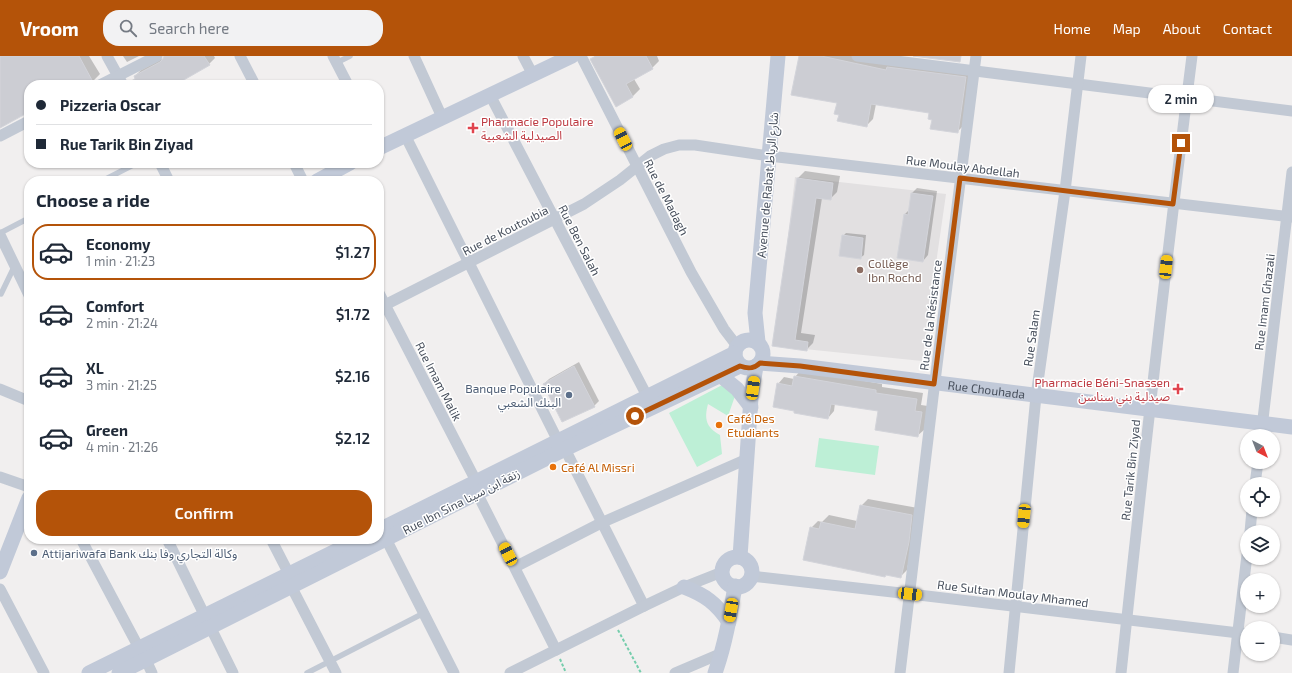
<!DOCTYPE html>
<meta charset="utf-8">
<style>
body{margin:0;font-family:"Exo 2","Noto Sans Arabic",sans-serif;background:#f2f2f3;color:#1f2937;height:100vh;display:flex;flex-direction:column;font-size:15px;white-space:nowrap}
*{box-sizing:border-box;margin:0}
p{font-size:13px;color:#747a83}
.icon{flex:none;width:22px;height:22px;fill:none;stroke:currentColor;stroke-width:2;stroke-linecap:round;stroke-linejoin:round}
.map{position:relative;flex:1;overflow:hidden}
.drawer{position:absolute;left:24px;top:120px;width:360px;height:368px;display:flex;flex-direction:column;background:#fff;border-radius:16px;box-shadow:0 1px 3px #0004}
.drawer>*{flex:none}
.banner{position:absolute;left:24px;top:24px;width:360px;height:88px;border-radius:16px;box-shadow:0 1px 3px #0004;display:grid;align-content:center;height:88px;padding:0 12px;background:#fff}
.needle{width:26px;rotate:138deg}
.buttons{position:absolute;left:1240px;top:373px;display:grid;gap:8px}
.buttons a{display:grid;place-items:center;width:40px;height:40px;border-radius:50%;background:#fff;box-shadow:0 1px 3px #0004;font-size:20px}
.end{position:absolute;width:18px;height:18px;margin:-9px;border:5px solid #b45309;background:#fff;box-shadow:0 0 0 2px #fff}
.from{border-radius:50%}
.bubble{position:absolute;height:28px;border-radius:14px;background:#fff;box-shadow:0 1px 3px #0004;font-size:13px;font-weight:600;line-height:28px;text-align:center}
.car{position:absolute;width:12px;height:24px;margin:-12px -6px;border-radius:5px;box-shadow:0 0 3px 1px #0007;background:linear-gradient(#f5c518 24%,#345 0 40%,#f5c518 0 76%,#345 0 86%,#f5c518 0)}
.banner b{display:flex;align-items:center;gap:14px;height:38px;font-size:15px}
.banner b+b{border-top:1px solid #e0e1e3}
.banner i{width:10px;height:10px;background:#1f2937}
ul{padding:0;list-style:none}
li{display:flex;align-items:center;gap:12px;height:56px;margin:0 8px 6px;padding:0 4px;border:2px solid transparent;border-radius:16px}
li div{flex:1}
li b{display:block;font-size:15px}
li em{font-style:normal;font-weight:600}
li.current{border-color:#b45309}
li>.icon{width:36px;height:36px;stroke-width:1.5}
h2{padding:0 12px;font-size:18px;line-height:48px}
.button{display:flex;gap:8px;margin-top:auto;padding:8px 12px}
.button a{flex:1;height:46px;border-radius:16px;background:#b45309;color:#fff;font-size:16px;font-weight:600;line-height:46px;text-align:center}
header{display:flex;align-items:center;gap:24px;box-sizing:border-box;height:56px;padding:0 20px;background:#b45309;color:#fff}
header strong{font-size:19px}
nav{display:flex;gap:22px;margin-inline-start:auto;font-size:14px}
.search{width:280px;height:36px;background:#f2f2f3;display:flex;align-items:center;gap:10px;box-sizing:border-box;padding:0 14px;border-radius:16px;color:#747a83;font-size:15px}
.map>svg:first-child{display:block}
.education{fill:#e2e0e1}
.green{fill:#bdefd6}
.shadow{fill:#0003}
.building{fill:#cccdd3;stroke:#d3d4da}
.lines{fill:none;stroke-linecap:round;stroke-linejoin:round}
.path{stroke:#75cdac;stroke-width:2;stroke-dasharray:3 2;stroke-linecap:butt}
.lane{stroke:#c2c9d4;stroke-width:5.5}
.street{stroke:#c2c9d4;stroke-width:11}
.secondary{stroke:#c1c9d8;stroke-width:15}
.route{stroke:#b45309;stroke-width:5}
.health-dot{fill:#e0444e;stroke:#fff;stroke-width:1.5}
.education-dot{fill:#8d6e63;stroke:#fff;stroke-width:1.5}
.service-dot{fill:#5c6f8a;stroke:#fff;stroke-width:1.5}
.food-dot{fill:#e8710a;stroke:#fff;stroke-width:1.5}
.labels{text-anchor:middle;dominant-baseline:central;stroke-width:3;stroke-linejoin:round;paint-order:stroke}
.health-label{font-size:12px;fill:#be3a42;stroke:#fff;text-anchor:start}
.street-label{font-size:12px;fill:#474f5c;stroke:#fff}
.education-label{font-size:12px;fill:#785e54;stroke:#fff;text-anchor:start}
.service-label{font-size:12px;fill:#4e5e75;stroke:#fff;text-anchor:end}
.food-label{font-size:12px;fill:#c56008;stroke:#fff;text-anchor:start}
</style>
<header>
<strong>Vroom</strong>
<div class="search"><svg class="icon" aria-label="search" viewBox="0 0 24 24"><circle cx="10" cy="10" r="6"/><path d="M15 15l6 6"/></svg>Search here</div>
<nav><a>Home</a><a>Map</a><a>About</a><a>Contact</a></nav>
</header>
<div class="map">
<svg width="1292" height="617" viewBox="0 0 1292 617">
<rect width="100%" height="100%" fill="#f1efef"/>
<path class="education" d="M795 121 946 138 922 305 775 290Z"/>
<g class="green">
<path d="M726 327 735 340 728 360 708 348C704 363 706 371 720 379L722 398 697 411 669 357Z"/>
<path d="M819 382 879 390 875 419 815 411Z"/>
</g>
<g class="shadow">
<path d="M0 0H89L100 18 93 25 85 29H29V55L0 71Z"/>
<path d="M123 0H139L127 6Z"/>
<path d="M165 0H214L215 2 209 8 175 27 176 29H134L132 25 136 22 135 20 141 14 164 2Z"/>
<path d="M595 0H657L659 5 652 12 634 23 640 33 633 40 616 50 592 3Z"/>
<path d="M800 0H860L973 14 964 69 957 76 933 63 930 56 876 48 873 63 866 70 840 58 838 46Z"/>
<path d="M805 115 840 120 837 136 830 143 822 142 801 277 815 279 813 287 806 294 773 289 798 122Z"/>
<path d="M917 132 937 135 928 199 923 205 905 158 910 153 912 137Z"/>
<path d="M846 177 866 179 864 199 860 202 843 180Z"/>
<path d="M379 224 384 235 379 240Z"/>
<path d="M579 306 599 345 594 350 544 328 549 323Z"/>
<path d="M801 314 882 328V331L923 337 921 349 928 350 924 374 917 380 879 354 835 347 834 355 828 362 778 328 784 321 794 323 795 321Z"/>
<path d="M868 443 918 452 907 514 900 521 811 472 818 465 822 466 829 459 857 465 861 450Z"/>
</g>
<g class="building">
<path d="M0 0H79L93 26 87 29H29V40L25 42 29 49V56L0 72Z"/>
<path d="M164 0H204L210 9 175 29H130L129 26 135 23 134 20 160 6 163 3Z"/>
<path d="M596 0H646L653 13 626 28 633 41 616 51 590 3Z"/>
<path d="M799 0H821L886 14 887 11 966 21 958 77 930 73 932 64 928 63 929 57 871 48 867 71 837 65 839 59 834 58 837 47 791 39Z"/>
<path d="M913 0H961L960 6Z"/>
<path d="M797 122 833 127 831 144 816 142 795 284 808 286 807 295 772 290Z"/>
<path d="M911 137 933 140 923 206 897 202 904 158 908 159Z"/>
<path d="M842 179 863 182 861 203 839 200Z"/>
<path d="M574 310 595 351 562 366 543 328Z"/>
<path d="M794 320 876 334V337L917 343 915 355 922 356 918 381 875 374 878 355 831 348 828 363 794 357V355L773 351 777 327 792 330Z"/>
<path d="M860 449 912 459 909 486 901 522 886 519 885 521 803 504 810 471 819 473 821 466 855 473Z"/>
</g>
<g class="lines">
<g class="path">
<path d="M618 574 641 617"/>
<path d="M560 603 566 617"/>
</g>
<g class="lane">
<path d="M336 7 350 0"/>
<path d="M102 125 137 107"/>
<path d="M0 177 29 162"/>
<path d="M1 238 15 209"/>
<path d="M307 617 424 557"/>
</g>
<g class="street">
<path d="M107 0 123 29"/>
<path d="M240 0 255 29"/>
<path d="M333 0 348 29"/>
<path d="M414 0 442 61"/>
<path d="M523 0 533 19"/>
<path d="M581 0 691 216 724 273 737 290"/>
<path d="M857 0 1292 55"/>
<path d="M100 29 157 0"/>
<path d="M490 39 647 340"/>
<path d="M405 79 558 385"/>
<path d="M0 80 29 65"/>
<path d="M160 107 169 125"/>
<path d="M294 107 303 125"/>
<path d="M0 179 29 239"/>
<path d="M379 237 476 425"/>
<path d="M379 252 584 148 620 124 650 100 664 93 679 89H695L769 100 1292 161"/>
<path d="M0 333 29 345"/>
<path d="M1261 380 1292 116"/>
<path d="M565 393 644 550"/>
<path d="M0 421 29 431"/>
<path d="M1255 428 1258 406"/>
<path d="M477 437 556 594"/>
<path d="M1250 476 1252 454"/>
<path d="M383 477 454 617"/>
<path d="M81 483 139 592"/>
<path d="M167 483 233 617"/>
<path d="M271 483 289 518"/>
<path d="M515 511 601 467 747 403"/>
<path d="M751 520 910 538 1247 578"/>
<path d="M291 530 336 617"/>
<path d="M0 533 44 617"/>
<path d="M1273 581 1292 584"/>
<path d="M146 604 152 617"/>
<path d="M510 617 644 550 684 531 722 516"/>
<path d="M675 617 722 597"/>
<path d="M900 617 933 341 976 0"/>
<path d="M1009 617 1036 340 1065 135 1081 0"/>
<path d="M1121 617C1143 411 1166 205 1192 0"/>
<path d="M1233 617 1247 499"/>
</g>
<g class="secondary">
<path d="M379 92 572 0"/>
<path d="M317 125 350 107"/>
<circle cx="749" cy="298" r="14"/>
<path d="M758 286 755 257 778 0"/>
<path id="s1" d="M760 307 800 310 1292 371"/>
<path d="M720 319 737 333 751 351"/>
<path d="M379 474 735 297"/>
<path d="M740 501 751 342 756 310"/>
<circle cx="737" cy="516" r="15"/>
<path d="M0 516 29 442"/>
<path d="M684 531C705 539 716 547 729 566"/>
<path d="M89 617 360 483"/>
<path d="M119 617 565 393 740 310"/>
<path d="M715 617C725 589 730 560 735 530"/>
</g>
</g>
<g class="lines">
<path class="route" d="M635 360 740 310C748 313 754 313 760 307L800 310 934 328 960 122 1173 148 1181 87"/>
</g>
<g class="health-dot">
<path d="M471 66h4v4h4v4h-4v4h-4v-4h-4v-4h4z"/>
<path d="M1176 327h4v4h4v4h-4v4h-4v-4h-4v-4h4z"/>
</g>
<circle class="education-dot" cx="860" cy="214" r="4"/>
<g class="service-dot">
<circle cx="569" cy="339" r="4"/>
<circle cx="34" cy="497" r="4"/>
</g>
<g class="food-dot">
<circle cx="719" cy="369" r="4"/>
<circle cx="553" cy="411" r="4"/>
</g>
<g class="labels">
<g class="health-label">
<text x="481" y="65">Pharmacie Populaire<tspan x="481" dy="14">الصيدلية الشعبية</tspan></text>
<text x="1170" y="326" text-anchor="end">Pharmacie Béni-Snassen<tspan x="1170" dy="14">صيدلية بني سناسن</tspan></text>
</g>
<g class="street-label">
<text transform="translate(963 110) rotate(7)">Rue Moulay Abdellah</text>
<text transform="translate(767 129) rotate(-85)">Avenue de Rabat شارع الرباط</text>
<text transform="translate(667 141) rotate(63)">Rue de Madagh</text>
<text transform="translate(505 174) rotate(-27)">Rue de Koutoubia</text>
<text transform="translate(580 184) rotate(63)">Rue Ben Salah</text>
<text transform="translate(1264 246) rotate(-83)">Rue Imam Ghazali</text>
<text transform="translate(930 259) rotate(-83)">Rue de la Résistance</text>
<text transform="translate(1031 282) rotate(-82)">Rue Salam</text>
<text transform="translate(439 325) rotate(63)">Rue Imam Malik</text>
<text stroke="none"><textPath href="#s1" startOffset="228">Rue Chouhada</textPath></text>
<text transform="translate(1130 414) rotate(-84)">Rue Tarik Bin Ziyad</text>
<text transform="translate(461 445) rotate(-27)">Rue Ibn Sina زنقة ابن سينا</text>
<text transform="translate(1013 537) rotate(7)">Rue Sultan Moulay Mhamed</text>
</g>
<g class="education-label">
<text x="868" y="207">Collège<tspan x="868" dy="14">Ibn Rochd</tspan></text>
</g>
<g class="service-label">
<text x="561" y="332">Banque Populaire<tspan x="561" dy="14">البنك الشعبي</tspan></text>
<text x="42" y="497" text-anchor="start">Attijariwafa Bank وكالة التجاري وفا بنك</text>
</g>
<g class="food-label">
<text x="727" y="362">Café Des<tspan x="727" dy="14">Etudiants</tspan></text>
<text x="561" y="411">Café Al Missri</text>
</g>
</g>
</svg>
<div class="buttons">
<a><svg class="needle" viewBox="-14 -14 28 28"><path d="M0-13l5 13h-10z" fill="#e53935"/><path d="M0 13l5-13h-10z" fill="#747a83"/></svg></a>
<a><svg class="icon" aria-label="locate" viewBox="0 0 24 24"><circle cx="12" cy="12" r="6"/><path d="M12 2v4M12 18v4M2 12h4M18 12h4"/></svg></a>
<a><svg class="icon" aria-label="layers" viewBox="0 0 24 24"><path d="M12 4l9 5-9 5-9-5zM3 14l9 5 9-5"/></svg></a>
<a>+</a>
<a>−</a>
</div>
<i class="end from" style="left:635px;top:360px"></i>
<i class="end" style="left:1181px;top:87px"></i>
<div class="bubble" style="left:1148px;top:29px;width:66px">2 min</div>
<i class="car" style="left:623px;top:83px;rotate:333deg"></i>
<i class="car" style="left:1166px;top:211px;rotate:6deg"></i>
<i class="car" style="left:753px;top:332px;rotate:8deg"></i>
<i class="car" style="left:1024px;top:460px;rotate:186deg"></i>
<i class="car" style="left:508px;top:498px;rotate:333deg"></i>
<i class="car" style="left:910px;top:538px;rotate:97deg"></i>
<i class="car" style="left:731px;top:554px;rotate:190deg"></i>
<div class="banner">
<b><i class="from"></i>Pizzeria Oscar</b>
<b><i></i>Rue Tarik Bin Ziyad</b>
</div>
<section class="drawer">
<h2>Choose a ride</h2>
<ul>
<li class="current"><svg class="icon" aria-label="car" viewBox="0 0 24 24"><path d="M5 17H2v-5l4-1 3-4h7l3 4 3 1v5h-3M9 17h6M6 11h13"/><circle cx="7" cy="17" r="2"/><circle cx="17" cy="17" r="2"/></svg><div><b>Economy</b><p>1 min · 21:23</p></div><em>$1.27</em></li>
<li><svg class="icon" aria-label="car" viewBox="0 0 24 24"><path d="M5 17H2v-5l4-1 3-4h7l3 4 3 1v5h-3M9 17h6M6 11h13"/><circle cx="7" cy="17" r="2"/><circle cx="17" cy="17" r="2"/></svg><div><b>Comfort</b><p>2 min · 21:24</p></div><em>$1.72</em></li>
<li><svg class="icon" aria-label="car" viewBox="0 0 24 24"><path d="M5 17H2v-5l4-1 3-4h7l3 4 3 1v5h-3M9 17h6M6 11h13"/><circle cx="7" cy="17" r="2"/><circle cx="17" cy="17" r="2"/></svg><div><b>XL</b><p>3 min · 21:25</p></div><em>$2.16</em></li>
<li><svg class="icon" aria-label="car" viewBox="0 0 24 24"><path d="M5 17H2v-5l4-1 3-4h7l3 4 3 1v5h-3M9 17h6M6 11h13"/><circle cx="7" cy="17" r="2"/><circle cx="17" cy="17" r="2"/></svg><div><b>Green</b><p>4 min · 21:26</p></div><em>$2.12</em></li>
</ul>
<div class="button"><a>Confirm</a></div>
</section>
</div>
